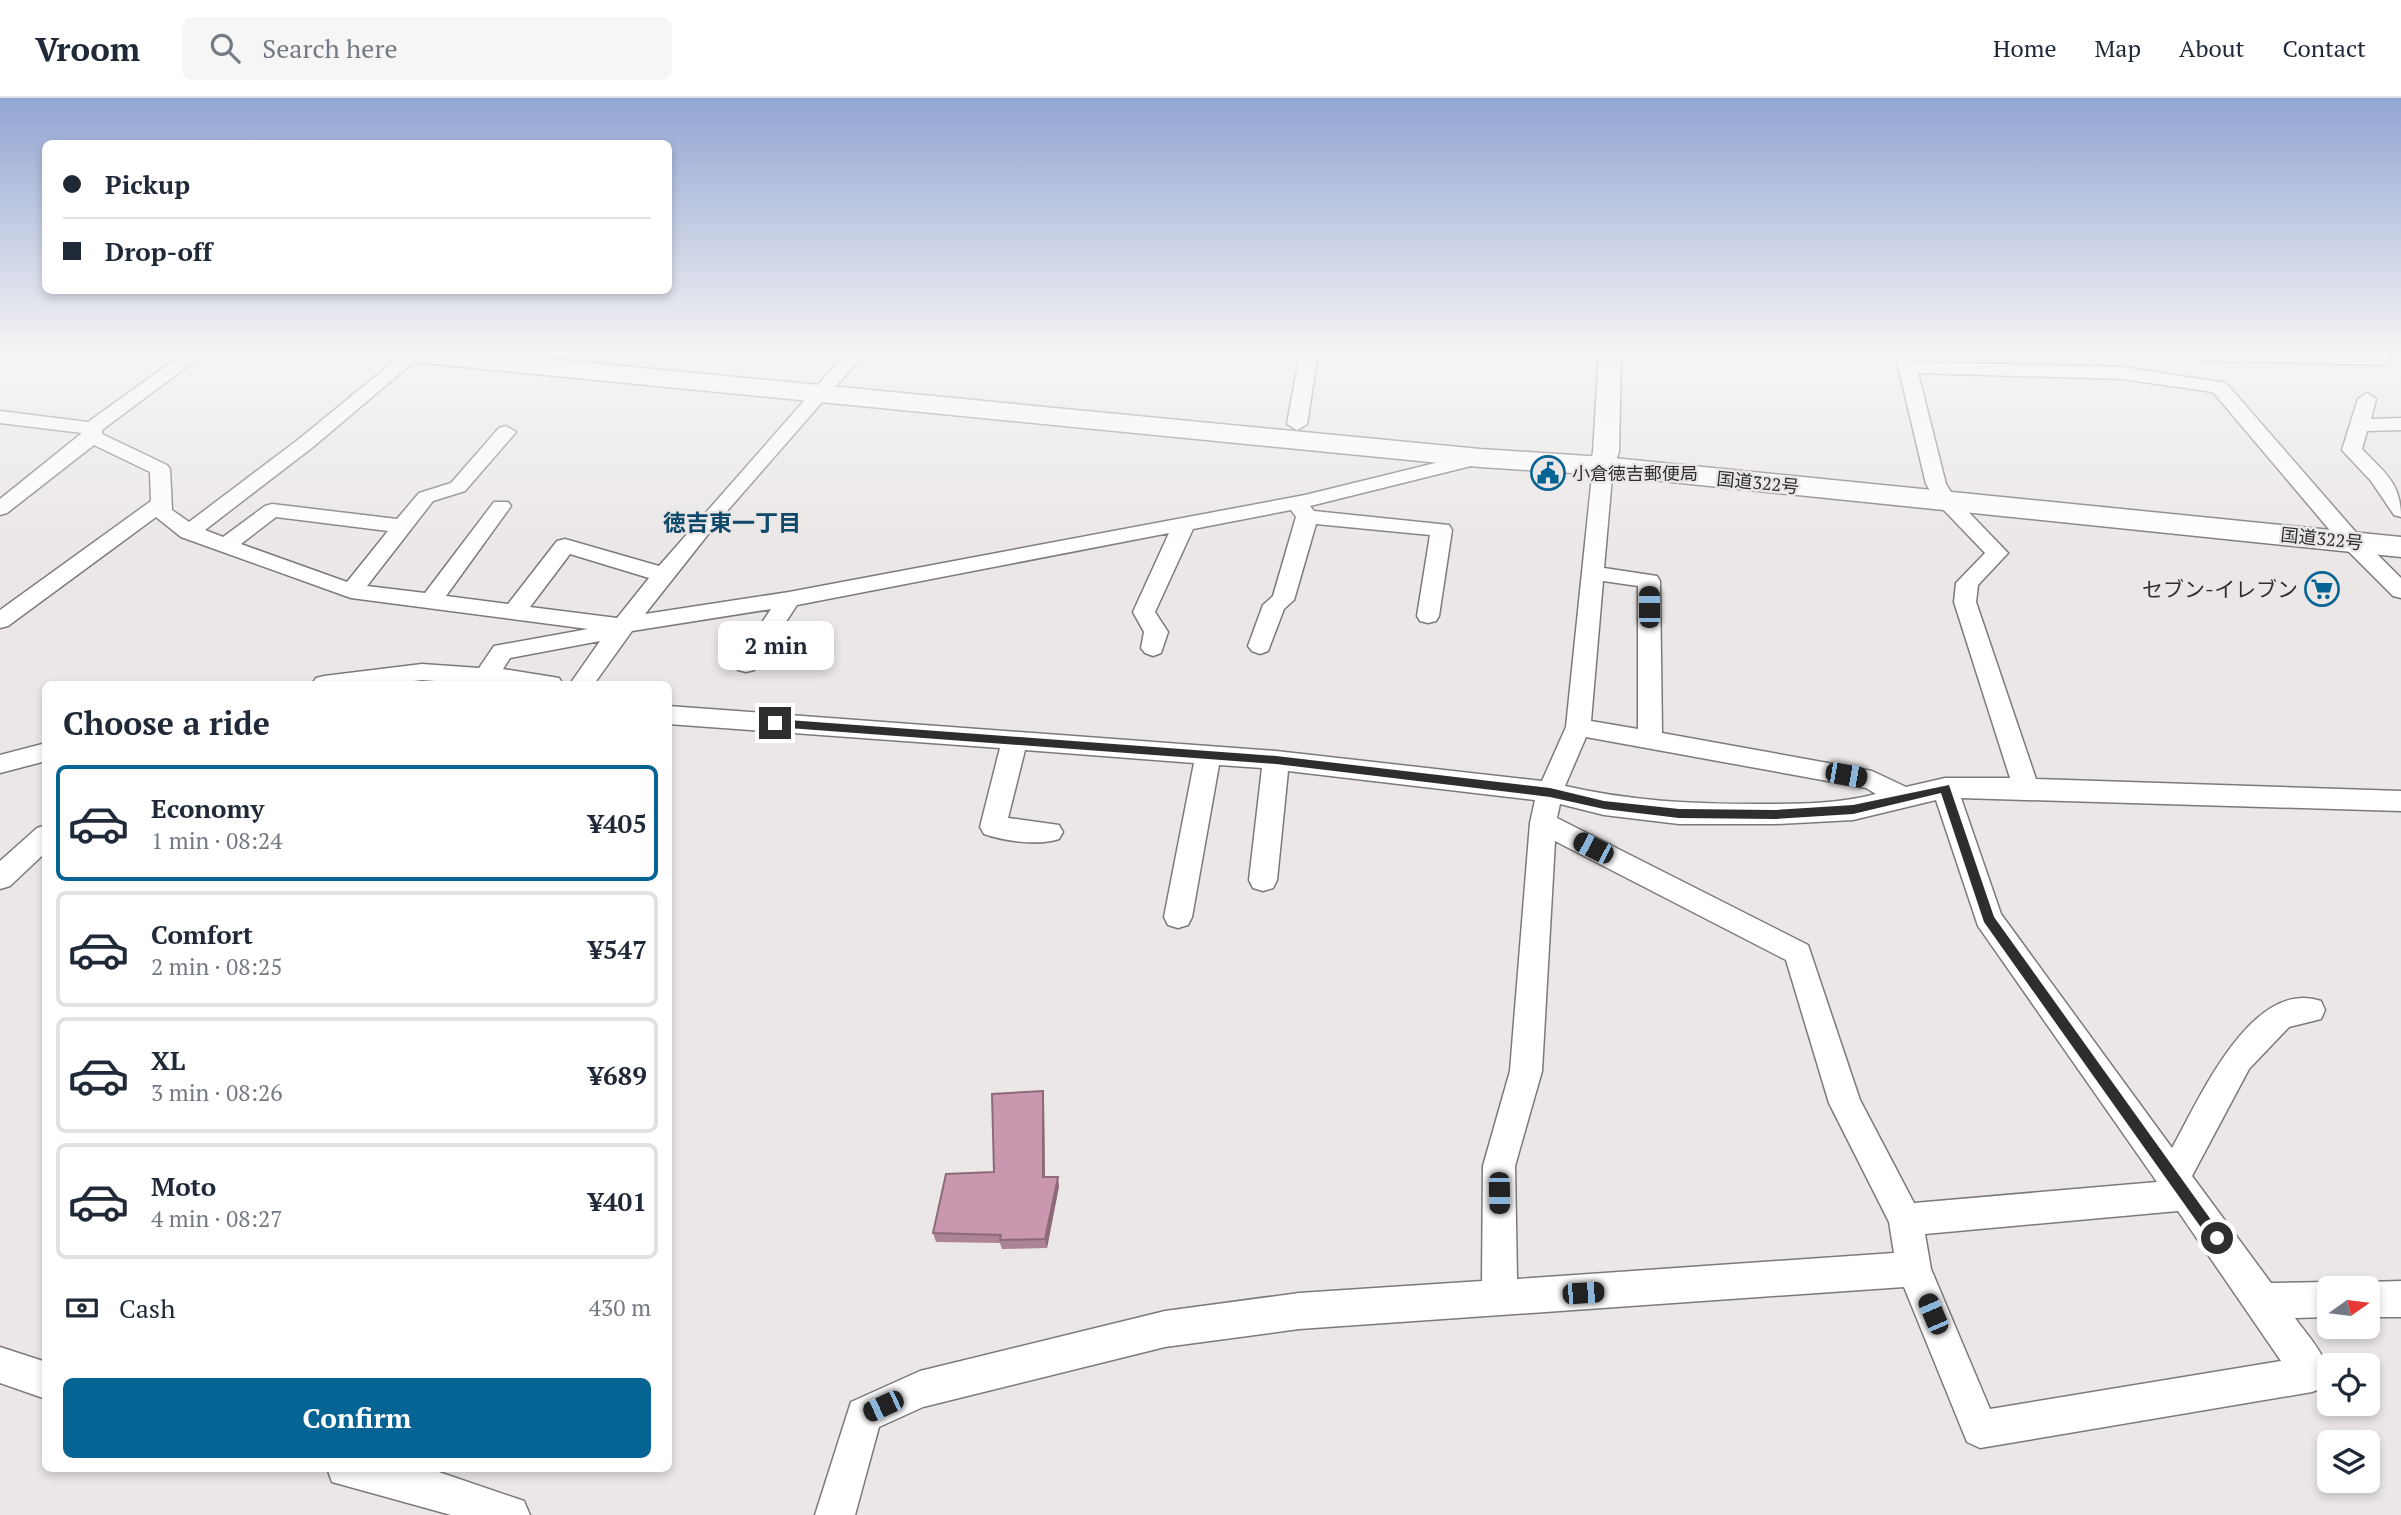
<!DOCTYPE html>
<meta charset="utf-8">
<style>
body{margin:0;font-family:"PT Serif","Noto Sans JP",serif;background:#f6f6f7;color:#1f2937;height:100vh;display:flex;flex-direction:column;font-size:26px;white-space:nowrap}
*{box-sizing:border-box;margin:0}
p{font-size:23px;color:#747a83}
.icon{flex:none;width:38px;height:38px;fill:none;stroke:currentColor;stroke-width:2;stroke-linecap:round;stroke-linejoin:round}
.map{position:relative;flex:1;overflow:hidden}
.drawer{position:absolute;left:42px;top:583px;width:630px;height:791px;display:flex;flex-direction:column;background:#fff;border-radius:10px;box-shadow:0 4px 10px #0003}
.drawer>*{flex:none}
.hud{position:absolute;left:42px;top:42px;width:630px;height:154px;border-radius:10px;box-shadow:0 4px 10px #0003;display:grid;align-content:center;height:154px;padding:0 21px;background:#fff}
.needle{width:46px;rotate:76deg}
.buttons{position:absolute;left:2317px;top:1178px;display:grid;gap:14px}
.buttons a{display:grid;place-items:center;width:63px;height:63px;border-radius:10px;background:#fff;box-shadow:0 4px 10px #0003;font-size:35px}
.end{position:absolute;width:32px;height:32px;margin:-16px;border:9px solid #2f2e2e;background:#fff;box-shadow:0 0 0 4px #fff}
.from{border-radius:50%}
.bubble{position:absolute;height:49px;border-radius:10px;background:#fff;box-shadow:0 4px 10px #0003;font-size:23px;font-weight:800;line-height:49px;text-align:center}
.car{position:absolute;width:21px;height:42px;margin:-21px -10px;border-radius:9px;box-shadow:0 0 5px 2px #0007;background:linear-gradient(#222 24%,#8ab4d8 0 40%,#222 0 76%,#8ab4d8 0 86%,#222 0)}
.hud b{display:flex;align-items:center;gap:24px;height:66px;font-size:26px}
.hud b+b{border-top:2px solid #e0e1e3}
.hud i{width:18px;height:18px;background:#1f2937}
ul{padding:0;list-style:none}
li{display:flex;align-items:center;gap:21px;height:116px;margin:0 14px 10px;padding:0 7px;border:4px solid #e0e1e3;border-radius:10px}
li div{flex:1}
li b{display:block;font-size:26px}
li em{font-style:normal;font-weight:800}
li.on{border-color:#066494}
li>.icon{width:63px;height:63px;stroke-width:1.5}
h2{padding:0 21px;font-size:32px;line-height:84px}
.pay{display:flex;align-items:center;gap:18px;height:77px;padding:0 21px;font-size:26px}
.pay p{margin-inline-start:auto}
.action{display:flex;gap:14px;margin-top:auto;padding:14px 21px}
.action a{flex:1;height:80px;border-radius:10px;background:#066494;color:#fff;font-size:28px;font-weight:800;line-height:80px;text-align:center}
header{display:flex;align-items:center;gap:42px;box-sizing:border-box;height:98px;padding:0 35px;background:#fff;border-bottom:2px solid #e0e1e3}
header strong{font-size:33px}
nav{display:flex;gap:38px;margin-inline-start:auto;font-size:24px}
.search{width:490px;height:63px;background:#f6f6f7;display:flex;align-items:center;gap:18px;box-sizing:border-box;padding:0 24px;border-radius:10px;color:#747a83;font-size:26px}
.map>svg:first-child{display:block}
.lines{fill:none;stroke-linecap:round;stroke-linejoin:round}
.minor-casing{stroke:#7d7979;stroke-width:3}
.major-casing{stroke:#7d7979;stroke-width:3}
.highway-casing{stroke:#7d7979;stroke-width:3}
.minor{fill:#fff;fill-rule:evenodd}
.major{fill:#fff;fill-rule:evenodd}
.highway{fill:#fff;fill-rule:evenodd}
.wall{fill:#ad8396}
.shaded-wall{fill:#8d6a7a}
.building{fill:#c998af;stroke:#8d6a7a;stroke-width:2}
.route{fill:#2f2e2e}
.labels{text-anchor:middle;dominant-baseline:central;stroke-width:5;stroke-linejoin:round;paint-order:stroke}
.far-poi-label{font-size:18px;fill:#2f2e2e;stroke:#ebe7e7;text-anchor:start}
.far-street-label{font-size:18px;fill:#2f2e2e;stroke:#ebe7e7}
.poi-label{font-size:21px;fill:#2f2e2e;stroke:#ebe7e7;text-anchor:end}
.neighbourhood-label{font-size:23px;font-weight:bold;fill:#104a6b;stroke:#ebe7e7}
</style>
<header>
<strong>Vroom</strong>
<div class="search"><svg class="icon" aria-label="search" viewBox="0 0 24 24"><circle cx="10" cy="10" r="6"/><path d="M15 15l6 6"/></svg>Search here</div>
<nav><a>Home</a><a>Map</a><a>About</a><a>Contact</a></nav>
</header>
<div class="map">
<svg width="2401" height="1417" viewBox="0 0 2401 1417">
<rect width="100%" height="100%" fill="#ebe7e7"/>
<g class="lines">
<g class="minor-casing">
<g id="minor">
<path d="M184 255H205L102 332V336L167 367 170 371 172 412 189 424 299 341 404 255H424L313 349 205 432 223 439 265 408 272 406 397 421 419 395 451 385 499 330 506 328 516 334 465 393 433 403 367 488 425 495 494 404H508L511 408 446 498 508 506 557 443 565 441 659 468 846 255H865L721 420 645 516 789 494 1305 397 1480 354 1487 356 1490 360 1487 364 1310 408 1314 413 1449 427 1452 432 1439 518 1436 523 1428 525 1420 523 1417 518 1430 437 1316 426 1294 502 1284 511 1268 553 1260 556 1252 553 1248 548 1263 507 1273 498 1296 419 1291 412 1193 431 1155 514 1168 534 1161 555 1153 558 1145 555 1141 550 1144 534 1133 514 1169 435 797 507 754 572 746 574 738 572 734 566 771 511 632 533 594 586H570L600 543 510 560 503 571 559 580 563 586H475L422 582 388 586H312L316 580 324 578 422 566 479 570 494 548 588 531 351 500 181 439 156 419 8 528 0 530V512L151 403 150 374 94 347 7 415 0 417V401L82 335 0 325V313L88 324ZM276 419 388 433 347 484 241 446ZM570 456 649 480 617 520 530 509Z"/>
<path d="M1300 255H1318L1307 326 1297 332 1287 326Z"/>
<path d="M1895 255H1913L1915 264 2122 269 2226 285 2360 439 2401 480V500L2393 498 2344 449 2213 294 2122 281 1918 275 1946 386 1954 399 2008 455 1978 487 1976 504 2036 681 2401 693V713L1961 700 2001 816 2172 1050C2198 1004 2251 879 2321 903L2325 912 2321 921 2289 929 2249 971 2192 1078 2271 1185 2329 1184 2341 1190H2329V1219L2295 1220C2309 1240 2335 1264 2325 1289L2312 1294 1980 1350 1967 1344 1904 1189 1299 1231 1165 1249 923 1309 879 1329 855 1417H815L851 1304 920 1273 1165 1213 1299 1195 1482 1183 1483 1068 1510 973 1530 725 1535 702 1288 673 1277 782 1273 790 1263 793 1253 790 1249 782 1262 670 1219 667 1192 819 1188 827 1178 830 1168 827 1164 819 1194 665 1025 652 1008 720 1059 727 1063 734 1059 741C1039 748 1004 743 984 736L980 729 1000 650 668 626V608L1276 653 1542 683 1566 629 1593 368 1596 364H1610L1613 368 1604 470 1657 478 1660 483 1662 635 1872 673 1906 689 1945 680H2010L1954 504 1956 485 1985 455 1938 406 1926 386ZM1603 483 1638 488V631L1591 623ZM1586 639 1866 690 1876 696C1839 706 1798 706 1758 706 1693 706 1630 703 1565 688ZM1936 702 1978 828 2157 1084 1914 1105 1860 1002 1808 847 1557 720 1560 706 1604 717 1679 726H1776L1853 722ZM1555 743 1786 862 1829 1005 1889 1124 1894 1155 1517 1181 1515 1068 1542 973ZM2178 1113 2281 1263 1990 1311 1931 1171 1925 1136Z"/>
<path d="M2195 255H2384L2390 262 2381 267 2203 262 2197 261Z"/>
<path d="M2367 295 2376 301 2371 321 2401 320V332L2367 333 2362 351C2385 375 2401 385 2401 419L2394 417 2371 383 2342 352 2358 301Z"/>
<path d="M46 645V663L0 675V657Z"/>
<path d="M46 727V754L10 788 0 791V763L37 730Z"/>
<path d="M2401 1183V1219H2368V1190H2356L2368 1184Z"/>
<path d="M0 1249 46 1264V1301L0 1285Z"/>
<path d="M327 1370H427L524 1403 530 1417H451L332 1384Z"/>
</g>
</g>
<g class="major-casing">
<path id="major" d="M1599 255H1621L1619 354 1612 373 1603 376 1594 373 1590 368 1593 354Z"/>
</g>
<g class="highway-casing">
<path id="highway" d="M391 255H487L1480 351 1603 359 2401 439V459L1603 377 1480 369 404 263 395 261Z"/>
</g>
<use href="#minor" class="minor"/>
<use href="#major" class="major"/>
<use href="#highway" class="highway"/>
</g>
<path class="wall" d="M1043 993 1044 1003 1045 1079 1059 1088 1047 1150 1002 1151 1000 1145 936 1144 933 1135 994 1074Z"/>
<g class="shaded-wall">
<path d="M1043 993 1044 1003 1045 1088 1043 1079Z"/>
<path d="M1058 1079 1059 1088 1047 1150 1045 1141Z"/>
</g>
<path class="building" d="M1043 993V1079H1058L1045 1141 1000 1142 1001 1137 933 1135 946 1076 994 1074 992 996Z"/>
<linearGradient id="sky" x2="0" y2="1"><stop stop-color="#91a5d3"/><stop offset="0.56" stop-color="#f6f4f4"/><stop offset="1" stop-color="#f6f4f4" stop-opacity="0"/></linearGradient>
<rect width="2401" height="453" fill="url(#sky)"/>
<path class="route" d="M775 621 1276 658 1550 690 1604 703 1679 711 1776 712 1853 707 1949 687 1994 819 2224 1140 2222 1145 2217 1147 2212 1145 1984 824 1941 695 1853 716 1776 721 1679 720 1604 711 1550 699 1276 666 775 629 770 625Z"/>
<defs>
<g id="civic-ring" transform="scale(1.75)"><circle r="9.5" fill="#ebe7e7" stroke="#066494" stroke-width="1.5"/><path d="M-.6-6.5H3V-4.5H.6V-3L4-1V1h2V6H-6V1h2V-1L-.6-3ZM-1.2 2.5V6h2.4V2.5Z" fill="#066494"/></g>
<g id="supermarket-ring" transform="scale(1.75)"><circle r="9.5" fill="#ebe7e7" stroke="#066494" stroke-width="1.5"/><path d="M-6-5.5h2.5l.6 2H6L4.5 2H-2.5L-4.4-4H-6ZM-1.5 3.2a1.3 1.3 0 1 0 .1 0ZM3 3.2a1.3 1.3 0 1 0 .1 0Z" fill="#066494"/></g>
</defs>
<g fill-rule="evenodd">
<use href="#civic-ring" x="1548" y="375"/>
<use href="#supermarket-ring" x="2322" y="491"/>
</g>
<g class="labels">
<g class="far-poi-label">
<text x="1572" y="375">小倉徳吉郵便局</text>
</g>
<g class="far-street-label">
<text transform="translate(1758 384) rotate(6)">国道322号</text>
<text transform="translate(2322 440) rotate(6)">国道322号</text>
</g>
<g class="poi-label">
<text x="2298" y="491">セブン-イレブン</text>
</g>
<g class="neighbourhood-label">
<text x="732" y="424">徳吉東一丁目</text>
</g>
</g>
</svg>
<div class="buttons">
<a><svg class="needle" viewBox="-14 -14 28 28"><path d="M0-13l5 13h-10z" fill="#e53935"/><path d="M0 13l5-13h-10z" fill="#747a83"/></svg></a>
<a><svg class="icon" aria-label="locate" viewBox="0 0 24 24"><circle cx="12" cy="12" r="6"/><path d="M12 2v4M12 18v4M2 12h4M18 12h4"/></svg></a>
<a><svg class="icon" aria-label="layers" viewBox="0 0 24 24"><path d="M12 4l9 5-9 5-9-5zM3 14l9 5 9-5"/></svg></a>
</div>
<i class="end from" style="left:2217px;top:1140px"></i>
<i class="end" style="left:775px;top:625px"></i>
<div class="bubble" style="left:718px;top:523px;width:116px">2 min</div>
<i class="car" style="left:1649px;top:509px;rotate:0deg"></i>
<i class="car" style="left:1846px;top:677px;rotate:100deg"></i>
<i class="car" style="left:1593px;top:750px;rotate:297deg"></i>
<i class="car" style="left:1499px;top:1095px;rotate:179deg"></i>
<i class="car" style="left:1583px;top:1195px;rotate:86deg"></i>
<i class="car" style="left:1933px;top:1216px;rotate:337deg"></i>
<i class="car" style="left:883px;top:1308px;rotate:245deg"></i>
<div class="hud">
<b><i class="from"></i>Pickup</b>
<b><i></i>Drop-off</b>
</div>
<section class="drawer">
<h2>Choose a ride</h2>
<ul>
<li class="on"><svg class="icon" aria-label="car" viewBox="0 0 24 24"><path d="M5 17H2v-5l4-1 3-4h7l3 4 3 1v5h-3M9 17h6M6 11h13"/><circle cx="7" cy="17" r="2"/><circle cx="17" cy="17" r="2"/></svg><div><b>Economy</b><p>1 min · 08:24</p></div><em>¥405</em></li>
<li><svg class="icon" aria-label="car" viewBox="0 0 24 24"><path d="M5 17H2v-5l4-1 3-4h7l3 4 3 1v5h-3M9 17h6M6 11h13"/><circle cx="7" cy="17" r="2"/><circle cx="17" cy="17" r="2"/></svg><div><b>Comfort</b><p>2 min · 08:25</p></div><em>¥547</em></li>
<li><svg class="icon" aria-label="car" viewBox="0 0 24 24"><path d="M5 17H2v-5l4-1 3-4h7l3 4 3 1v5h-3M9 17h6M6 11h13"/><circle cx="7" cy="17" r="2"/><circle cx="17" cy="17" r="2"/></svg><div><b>XL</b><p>3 min · 08:26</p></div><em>¥689</em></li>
<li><svg class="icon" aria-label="car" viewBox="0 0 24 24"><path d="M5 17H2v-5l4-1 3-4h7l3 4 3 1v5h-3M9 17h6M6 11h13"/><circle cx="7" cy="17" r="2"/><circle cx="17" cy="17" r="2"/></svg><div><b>Moto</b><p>4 min · 08:27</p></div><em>¥401</em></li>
</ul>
<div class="pay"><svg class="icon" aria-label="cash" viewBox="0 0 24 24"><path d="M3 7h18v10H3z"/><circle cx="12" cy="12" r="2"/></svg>Cash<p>430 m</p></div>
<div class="action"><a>Confirm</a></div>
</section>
</div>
